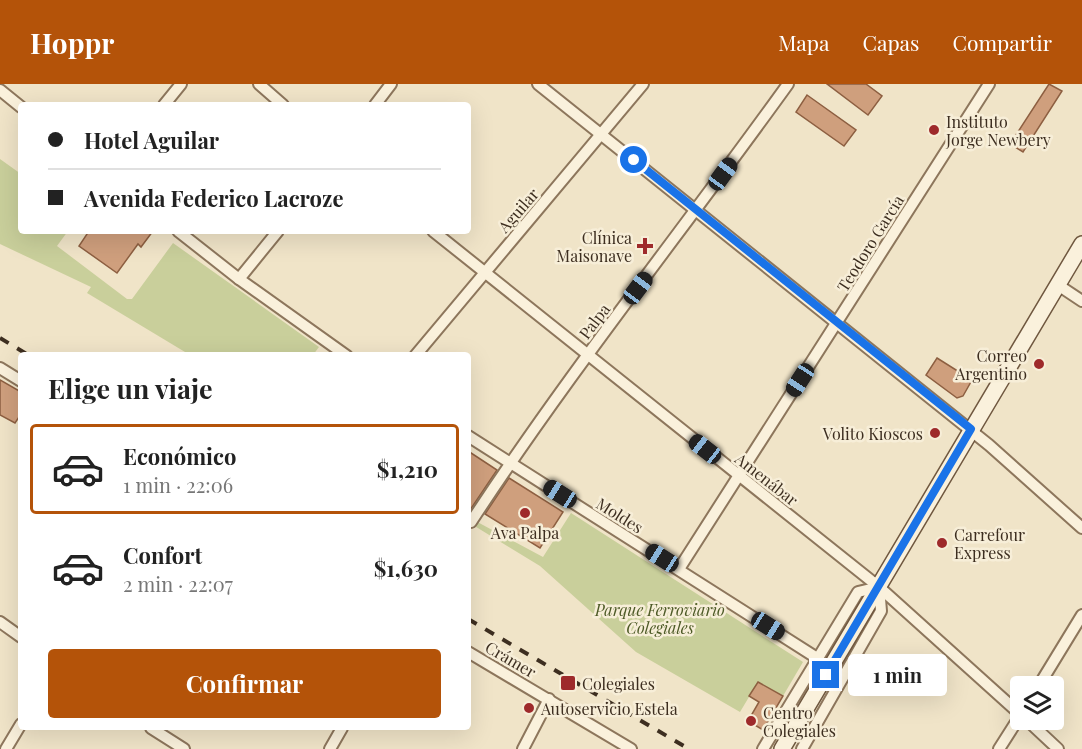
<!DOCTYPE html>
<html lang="es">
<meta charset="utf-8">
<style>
body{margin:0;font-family:"Playfair Display",serif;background:#f6f6f6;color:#222;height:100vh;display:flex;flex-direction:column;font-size:22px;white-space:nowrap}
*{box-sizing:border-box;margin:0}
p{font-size:20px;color:#767676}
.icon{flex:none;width:33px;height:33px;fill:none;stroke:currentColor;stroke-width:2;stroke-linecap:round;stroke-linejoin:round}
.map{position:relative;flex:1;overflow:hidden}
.sheet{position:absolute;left:18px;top:268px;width:453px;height:378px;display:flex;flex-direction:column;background:#fff;border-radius:6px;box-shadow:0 6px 24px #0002}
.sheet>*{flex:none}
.banner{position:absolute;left:18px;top:18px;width:453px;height:132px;border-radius:6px;box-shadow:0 6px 24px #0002;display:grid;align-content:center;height:132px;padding:0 30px;background:#fff}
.fabs{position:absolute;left:1010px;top:592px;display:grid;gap:12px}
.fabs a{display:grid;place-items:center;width:54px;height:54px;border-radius:6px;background:#fff;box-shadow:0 6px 24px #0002;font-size:30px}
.end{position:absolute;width:27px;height:27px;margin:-14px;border:8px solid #1a73e8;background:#fff;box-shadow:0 0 0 3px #fff}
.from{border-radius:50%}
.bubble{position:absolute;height:42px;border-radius:6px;background:#fff;box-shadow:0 6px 24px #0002;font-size:20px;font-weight:700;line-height:42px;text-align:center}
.car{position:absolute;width:18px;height:36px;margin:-18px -9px;border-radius:8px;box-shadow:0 0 4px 2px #0007;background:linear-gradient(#222 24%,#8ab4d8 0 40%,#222 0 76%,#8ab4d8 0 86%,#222 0)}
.banner b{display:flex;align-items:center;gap:21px;height:57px;font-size:22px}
.banner b+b{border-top:2px solid #e0e0e0}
.banner i{width:15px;height:15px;background:#222}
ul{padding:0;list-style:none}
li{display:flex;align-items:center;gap:18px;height:90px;margin:0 12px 9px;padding:0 18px;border:3px solid transparent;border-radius:6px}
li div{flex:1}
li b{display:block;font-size:22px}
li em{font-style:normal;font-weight:700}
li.current{border-color:#b45309}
li>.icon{width:54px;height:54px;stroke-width:1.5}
h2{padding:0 30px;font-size:27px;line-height:72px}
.button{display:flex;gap:12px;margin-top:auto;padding:12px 30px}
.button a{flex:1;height:69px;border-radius:6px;background:#b45309;color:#fff;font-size:24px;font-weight:700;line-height:69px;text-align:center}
header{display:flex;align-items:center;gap:36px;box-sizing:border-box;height:84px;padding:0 30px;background:#b45309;color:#fff}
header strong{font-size:28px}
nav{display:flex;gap:33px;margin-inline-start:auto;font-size:21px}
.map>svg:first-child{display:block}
.green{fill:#c9cf9b}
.building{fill:#cf9f7d;stroke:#8d5f41;stroke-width:1.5}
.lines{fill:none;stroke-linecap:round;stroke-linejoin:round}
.minor-casing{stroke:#8d765c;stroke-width:14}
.secondary-casing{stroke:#6f573f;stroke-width:18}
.minor{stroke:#faf1dc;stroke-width:10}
.secondary{stroke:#faf1dc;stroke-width:15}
.rail{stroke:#3d2e20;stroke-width:4;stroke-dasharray:10 10;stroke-linecap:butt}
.route{stroke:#1a73e8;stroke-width:8}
.poi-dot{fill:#9e2a2b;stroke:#f7eed8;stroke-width:2}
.labels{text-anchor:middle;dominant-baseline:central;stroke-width:5;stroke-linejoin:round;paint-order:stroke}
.poi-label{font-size:16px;fill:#3d2e20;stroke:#f7eed8;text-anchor:start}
.street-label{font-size:16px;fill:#3d2e20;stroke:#f7eed8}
.park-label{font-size:16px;font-style:italic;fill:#4d5a26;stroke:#f7eed8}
</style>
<header>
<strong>Hoppr</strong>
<nav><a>Mapa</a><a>Capas</a><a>Compartir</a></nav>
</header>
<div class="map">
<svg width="1082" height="665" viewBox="0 0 1082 665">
<rect width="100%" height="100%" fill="#f0e4c8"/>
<g class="green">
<path d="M0 75 21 90V147H68L57 162 127 215H132L173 159 319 263 313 271H190L87 209 91 203 0 160Z"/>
<path d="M571 429 803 578 783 612 758 598 740 628 636 568 540 482 468 438V433L543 473Z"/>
</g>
<g class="building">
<path d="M827 0H866L882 12 868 31Z"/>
<path d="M1049 0 1062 7 1023 68 1010 60Z"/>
<path d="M807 11 856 46 844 62 796 28Z"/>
<path d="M89 147H153L141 163 138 160 117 189 79 162Z"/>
<path d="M937 274 972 296 963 312 957 314 926 291Z"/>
<path d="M0 296 21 308V330L15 339 0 331Z"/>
<path d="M468 367 497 386 468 429Z"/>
<path d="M509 394 563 428 540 464 485 430Z"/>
<path d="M758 598 783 612 763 646 748 637 759 618 749 612Z"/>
</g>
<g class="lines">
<g class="minor-casing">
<g id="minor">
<path d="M259 0 283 21"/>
<path d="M538 0 989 361 1082 444"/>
<path d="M0 6 21 23"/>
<path d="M164 21 181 0"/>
<path d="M375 21 391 0"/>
<path d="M178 147 239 195 347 272"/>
<path d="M433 147 879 503 1020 630"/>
<path d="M239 195 278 147"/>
<path d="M1058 201 1082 217"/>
<path d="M415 272 643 0"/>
<path d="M0 284 21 297"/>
<path d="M468 352 817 574"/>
<path d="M471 438C570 287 683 146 788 0"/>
<path d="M679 485 989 0"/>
<path d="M0 538 21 553"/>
<path d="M468 568 631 665"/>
<path d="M1038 603 1082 531"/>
<path d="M1027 636 1058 665"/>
<path d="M151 644 184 665"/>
<path d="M6 665 21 640"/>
<path d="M330 665 342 644"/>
<path d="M523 665 549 615"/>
<path d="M763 665 858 508 879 503"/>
<path d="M802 665 881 527 879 503"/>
<path d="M999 665 1020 632"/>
</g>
</g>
<g class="secondary-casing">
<path id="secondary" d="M782 665 1082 160"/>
</g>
<use href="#minor" class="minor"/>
<use href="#secondary" class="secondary"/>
<g class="rail">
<path d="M0 254 30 272"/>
<path d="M468 535 689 665"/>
</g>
</g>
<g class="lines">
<path class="route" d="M634 76 971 345 826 591"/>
</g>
<g class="poi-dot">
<circle cx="934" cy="46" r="6"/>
<path d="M642 153h6v6h6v6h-6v6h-6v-6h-6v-6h6z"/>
<circle cx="1039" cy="280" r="6"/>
<circle cx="935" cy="349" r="6"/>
<circle cx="525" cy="429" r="6"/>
<circle cx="942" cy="459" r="6"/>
<rect x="560" y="591" width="16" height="16" rx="3"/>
<circle cx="529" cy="624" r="6"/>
<circle cx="751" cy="637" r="6"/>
</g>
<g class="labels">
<g class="poi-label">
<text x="946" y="37">Instituto<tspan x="946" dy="18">Jorge Newbery</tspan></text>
<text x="632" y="153" text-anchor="end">Clínica<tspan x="632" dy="18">Maisonave</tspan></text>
<text x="1027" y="271" text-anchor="end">Correo<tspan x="1027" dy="18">Argentino</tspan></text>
<text x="923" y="349" text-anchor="end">Volito Kioscos</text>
<text x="525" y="448" text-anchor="middle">Ava Palpa</text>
<text x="954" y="450">Carrefour<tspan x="954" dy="18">Express</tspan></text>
<text x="582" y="599">Colegiales</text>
<text x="541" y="624">Autoservicio Estela</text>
<text x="763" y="628">Centro<tspan x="763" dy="18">Colegiales</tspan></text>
</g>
<g class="street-label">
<text transform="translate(518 126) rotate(-49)">Aguilar</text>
<text transform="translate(870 159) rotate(-58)">Teodoro García</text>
<text transform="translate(594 237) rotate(-53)">Palpa</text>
<text transform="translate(767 395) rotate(38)">Amenábar</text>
<text transform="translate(620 431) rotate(32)">Moldes</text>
<text transform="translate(511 575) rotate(30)">Crámer</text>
</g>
<g class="park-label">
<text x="660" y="525">Parque Ferroviario<tspan x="660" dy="18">Colegiales</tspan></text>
</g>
</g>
</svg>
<div class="fabs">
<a><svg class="icon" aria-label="layers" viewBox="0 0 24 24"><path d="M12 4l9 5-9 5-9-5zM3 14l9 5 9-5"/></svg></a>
</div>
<i class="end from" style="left:634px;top:76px"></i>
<i class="end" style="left:826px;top:591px"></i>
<div class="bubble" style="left:848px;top:570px;width:99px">1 min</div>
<i class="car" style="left:723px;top:90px;rotate:36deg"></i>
<i class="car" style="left:638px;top:204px;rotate:37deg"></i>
<i class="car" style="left:800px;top:296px;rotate:213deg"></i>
<i class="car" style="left:705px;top:365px;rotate:308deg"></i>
<i class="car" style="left:560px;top:410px;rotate:302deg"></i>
<i class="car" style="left:662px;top:474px;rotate:302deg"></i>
<i class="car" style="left:768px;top:542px;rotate:122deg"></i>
<div class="banner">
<b><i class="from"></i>Hotel Aguilar</b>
<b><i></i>Avenida Federico Lacroze</b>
</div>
<section class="sheet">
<h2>Elige un viaje</h2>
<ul>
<li class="current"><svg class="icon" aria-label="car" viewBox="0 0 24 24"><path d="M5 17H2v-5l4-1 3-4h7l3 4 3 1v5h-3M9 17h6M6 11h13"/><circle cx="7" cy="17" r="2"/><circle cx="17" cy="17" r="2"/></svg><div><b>Económico</b><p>1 min · 22:06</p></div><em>$1,210</em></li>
<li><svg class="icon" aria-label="car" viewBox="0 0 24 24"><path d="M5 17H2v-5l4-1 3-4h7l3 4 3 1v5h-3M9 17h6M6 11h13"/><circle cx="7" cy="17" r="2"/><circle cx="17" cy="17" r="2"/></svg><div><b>Confort</b><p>2 min · 22:07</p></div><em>$1,630</em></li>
</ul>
<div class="button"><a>Confirmar</a></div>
</section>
</div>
